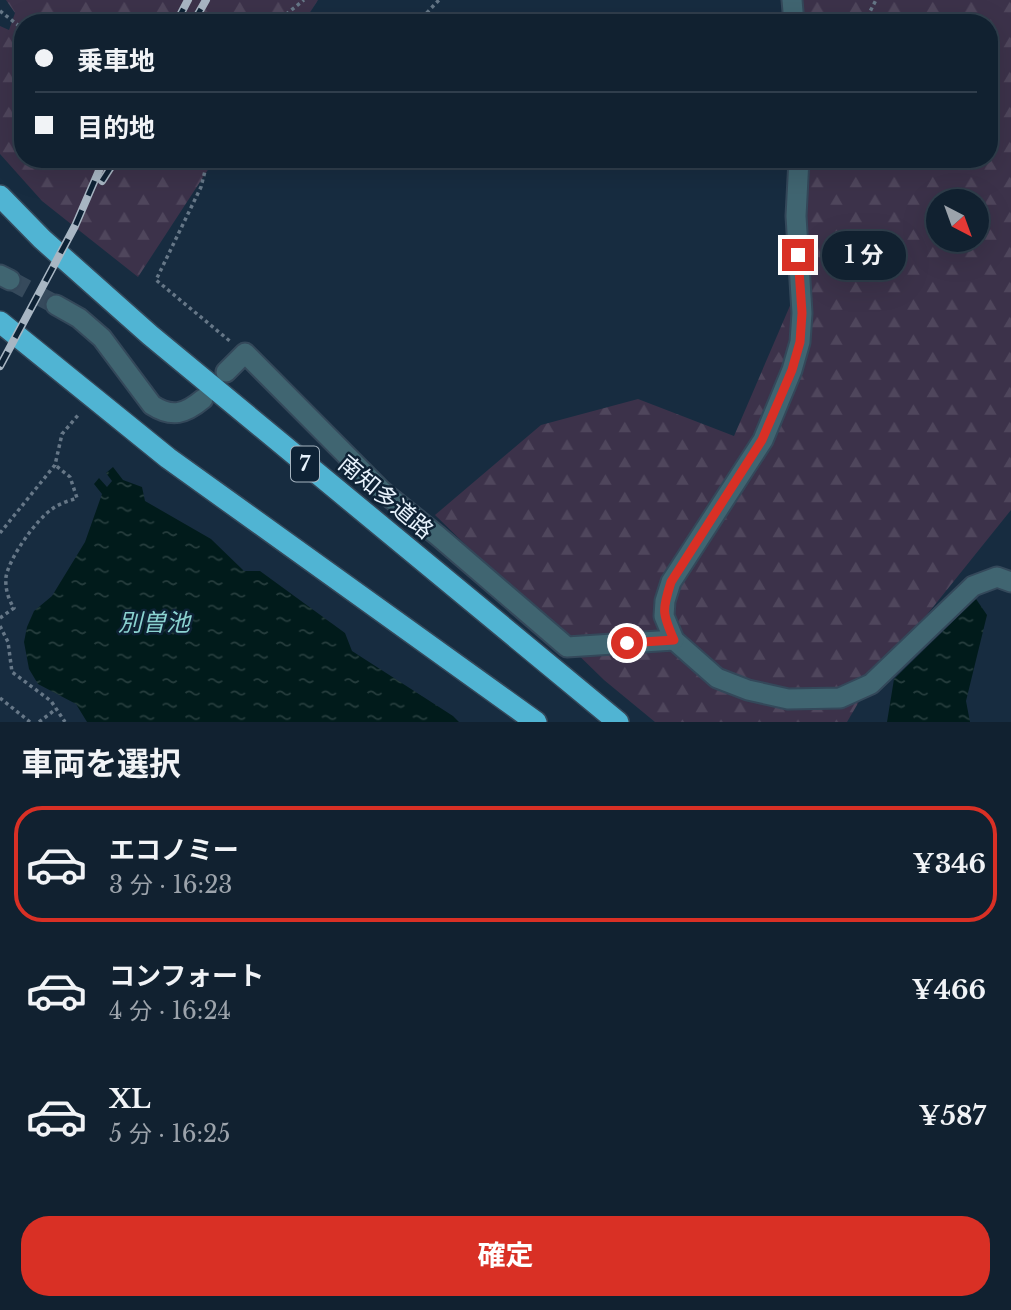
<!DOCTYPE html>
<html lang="ja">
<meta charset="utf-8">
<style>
body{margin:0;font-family:"Libre Baskerville","Noto Sans JP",serif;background:#1e2e3c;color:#f1f3f6;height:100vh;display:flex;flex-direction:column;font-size:26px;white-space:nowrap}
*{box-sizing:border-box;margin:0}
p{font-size:23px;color:#9ca3ab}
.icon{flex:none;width:38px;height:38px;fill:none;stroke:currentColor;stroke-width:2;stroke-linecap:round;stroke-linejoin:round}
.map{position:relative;height:722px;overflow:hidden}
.panel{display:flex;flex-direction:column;background:#112130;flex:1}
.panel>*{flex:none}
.hud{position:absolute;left:14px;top:14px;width:984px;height:154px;border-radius:28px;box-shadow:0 7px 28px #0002,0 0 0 2px #303e4c;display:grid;align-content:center;height:154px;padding:0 21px;background:#112130}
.needle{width:46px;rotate:139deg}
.buttons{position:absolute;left:926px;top:189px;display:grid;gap:14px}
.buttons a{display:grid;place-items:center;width:63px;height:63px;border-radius:50%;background:#112130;box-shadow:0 7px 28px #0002,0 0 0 2px #303e4c;font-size:35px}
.end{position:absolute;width:32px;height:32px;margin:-16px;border:9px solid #d93025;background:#fff;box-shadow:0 0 0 4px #fff}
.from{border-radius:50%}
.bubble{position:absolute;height:49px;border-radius:24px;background:#112130;box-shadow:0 7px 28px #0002,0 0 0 2px #303e4c;font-size:23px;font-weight:700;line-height:49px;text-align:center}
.hud b{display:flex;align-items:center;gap:24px;height:66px;font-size:26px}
.hud b+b{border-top:2px solid #303e4c}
.hud i{width:18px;height:18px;background:#f1f3f6}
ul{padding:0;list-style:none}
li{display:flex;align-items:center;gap:21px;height:116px;margin:0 14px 10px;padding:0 7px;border:4px solid transparent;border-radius:28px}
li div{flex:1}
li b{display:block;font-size:26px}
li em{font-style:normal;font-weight:700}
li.selected{border-color:#d93025}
li>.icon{width:63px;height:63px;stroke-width:1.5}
h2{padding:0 21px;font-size:32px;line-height:84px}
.action{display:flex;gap:14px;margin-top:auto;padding:14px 21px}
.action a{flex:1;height:80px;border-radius:28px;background:#d93025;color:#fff;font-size:28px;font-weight:700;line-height:80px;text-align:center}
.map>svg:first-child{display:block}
.forest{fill:url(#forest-firs);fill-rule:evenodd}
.water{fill:url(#water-ripples)}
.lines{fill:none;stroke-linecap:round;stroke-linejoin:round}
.minor-tunnel{stroke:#364a5c;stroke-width:19;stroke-dasharray:19 10;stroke-linecap:butt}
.minor-casing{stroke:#34485a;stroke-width:23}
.highway-casing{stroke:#34485a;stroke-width:24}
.path{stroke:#667787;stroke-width:3.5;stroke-dasharray:3.5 3.5;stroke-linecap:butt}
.minor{stroke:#406571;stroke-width:19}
.highway{stroke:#50b4d3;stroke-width:21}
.rail-casing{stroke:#a8b6c3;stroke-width:8}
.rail{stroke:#0e2235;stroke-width:5;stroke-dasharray:16;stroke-linecap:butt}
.route{stroke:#d93025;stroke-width:9}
.labels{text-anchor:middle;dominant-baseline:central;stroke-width:5;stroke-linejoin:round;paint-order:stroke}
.shield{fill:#0e2235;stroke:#a6b4c0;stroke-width:2}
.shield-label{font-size:21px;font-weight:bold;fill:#e7f2fc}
.street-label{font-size:23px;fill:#e7f2fc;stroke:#0e2235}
.water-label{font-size:24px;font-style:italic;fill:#8bd3d1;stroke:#0e2235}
</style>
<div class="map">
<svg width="1011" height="722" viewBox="0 0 1011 722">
<defs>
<pattern id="forest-firs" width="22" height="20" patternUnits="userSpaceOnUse" patternTransform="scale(1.75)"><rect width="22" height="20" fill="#3c324a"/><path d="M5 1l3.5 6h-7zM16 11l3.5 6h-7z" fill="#4f465c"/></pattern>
<pattern id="water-ripples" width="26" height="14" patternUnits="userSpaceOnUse" patternTransform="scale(1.75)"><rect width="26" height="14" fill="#011b1b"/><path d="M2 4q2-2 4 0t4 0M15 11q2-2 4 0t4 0" fill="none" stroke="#263d3d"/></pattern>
</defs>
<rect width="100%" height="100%" fill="#172c40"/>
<g class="forest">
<path d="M6 0H318L303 23H23V159H215L138 277 42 201 0 154V26L9 30 15 13Z"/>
<path d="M794 0H1011V510L864 693 847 722H655L604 680 435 515 541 425 638 399 734 436 792 301 807 159H989V23H802ZM938 201H976V240H938Z"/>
</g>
<g class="water">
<path d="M113 467 123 480 142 487 145 501 211 539 244 571H260L345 633 352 651 453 716 459 722H87L76 704 38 684 29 669 24 642 27 627 34 611 52 596 85 542 102 494 94 484 99 478 107 487 112 481 106 473Z"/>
<path d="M976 599 987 615 966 701 970 722H887L894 679Z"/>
</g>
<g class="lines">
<path class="minor-tunnel" d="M10 280 56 305"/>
<g class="minor-casing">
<g id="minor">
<path d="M792 0 794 23"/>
<path d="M799 159 796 216 802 313 800 342 792 370 763 440 671 582 665 601 664 616 674 640 717 678 748 690 788 699 840 698 871 684 973 586 997 577 1011 582"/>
<path d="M0 275 10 280"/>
<path d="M56 305 79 318 102 338 152 405C172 418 185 414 203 399"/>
<path d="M226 372 245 353 382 491 438 536 567 647 674 640"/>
</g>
</g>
<g class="highway-casing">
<g id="highway">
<path d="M0 196 42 239 150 335 618 722"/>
<path d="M0 322 168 458 536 722"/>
</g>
</g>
<g class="path">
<path d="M0 11 23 29"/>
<path d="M275 23 304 0"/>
<path d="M417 23 439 0"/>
<path d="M864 23 876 0"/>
<path d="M208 159 201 187 156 280 231 342"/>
<path d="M0 533 55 465 62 434 79 414"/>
<path d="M0 618 14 608C8 599 5 588 6 577 9 558 36 520 52 509 60 503 69 501 77 498L70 477 55 465"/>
<path d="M0 626 8 642 12 672 51 701 65 722"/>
<path d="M0 698 30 722"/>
<path d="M39 722 56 709"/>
</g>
<use href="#minor" class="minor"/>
<use href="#highway" class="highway"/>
<g class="rail-casing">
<g id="rail">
<path d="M176 23 188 0"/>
<path d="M193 23 206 0"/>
<path d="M102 181 116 159"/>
<path d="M0 366 75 226 104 159"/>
</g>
</g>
<use href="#rail" class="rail"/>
</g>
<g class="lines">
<path class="route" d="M627 643 674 640C662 613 662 610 671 582L762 440 792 370 800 342 802 313 798 255"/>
</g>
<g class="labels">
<rect class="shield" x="291" y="446.5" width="28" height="35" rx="5"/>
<g class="shield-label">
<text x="305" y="464">7</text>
</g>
<g class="street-label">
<text transform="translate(386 497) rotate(40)">南知多道路</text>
</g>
<g class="water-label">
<text x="154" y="622">別曽池</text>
</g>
</g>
</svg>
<div class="buttons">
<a><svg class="needle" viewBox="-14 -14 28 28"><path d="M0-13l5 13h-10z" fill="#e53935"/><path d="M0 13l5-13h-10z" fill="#9ca3ab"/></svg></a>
</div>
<i class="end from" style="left:627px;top:643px"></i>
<i class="end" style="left:798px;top:255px"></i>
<div class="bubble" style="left:822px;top:231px;width:84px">1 分</div>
<div class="hud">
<b><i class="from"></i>乗車地</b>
<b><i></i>目的地</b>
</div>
</div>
<section class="panel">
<h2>車両を選択</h2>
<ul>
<li class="selected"><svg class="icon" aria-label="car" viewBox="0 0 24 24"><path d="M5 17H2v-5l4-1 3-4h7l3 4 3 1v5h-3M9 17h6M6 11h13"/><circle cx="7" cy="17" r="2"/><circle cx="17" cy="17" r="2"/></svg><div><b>エコノミー</b><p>3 分 · 16:23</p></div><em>¥346</em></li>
<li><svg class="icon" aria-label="car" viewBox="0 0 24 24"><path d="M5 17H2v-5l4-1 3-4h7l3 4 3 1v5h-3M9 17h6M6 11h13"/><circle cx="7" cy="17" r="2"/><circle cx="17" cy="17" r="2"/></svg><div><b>コンフォート</b><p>4 分 · 16:24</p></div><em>¥466</em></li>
<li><svg class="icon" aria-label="car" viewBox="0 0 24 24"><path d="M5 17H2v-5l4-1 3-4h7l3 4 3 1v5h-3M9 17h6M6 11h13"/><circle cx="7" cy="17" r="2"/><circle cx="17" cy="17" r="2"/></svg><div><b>XL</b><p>5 分 · 16:25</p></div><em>¥587</em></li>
</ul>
<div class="action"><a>確定</a></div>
</section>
